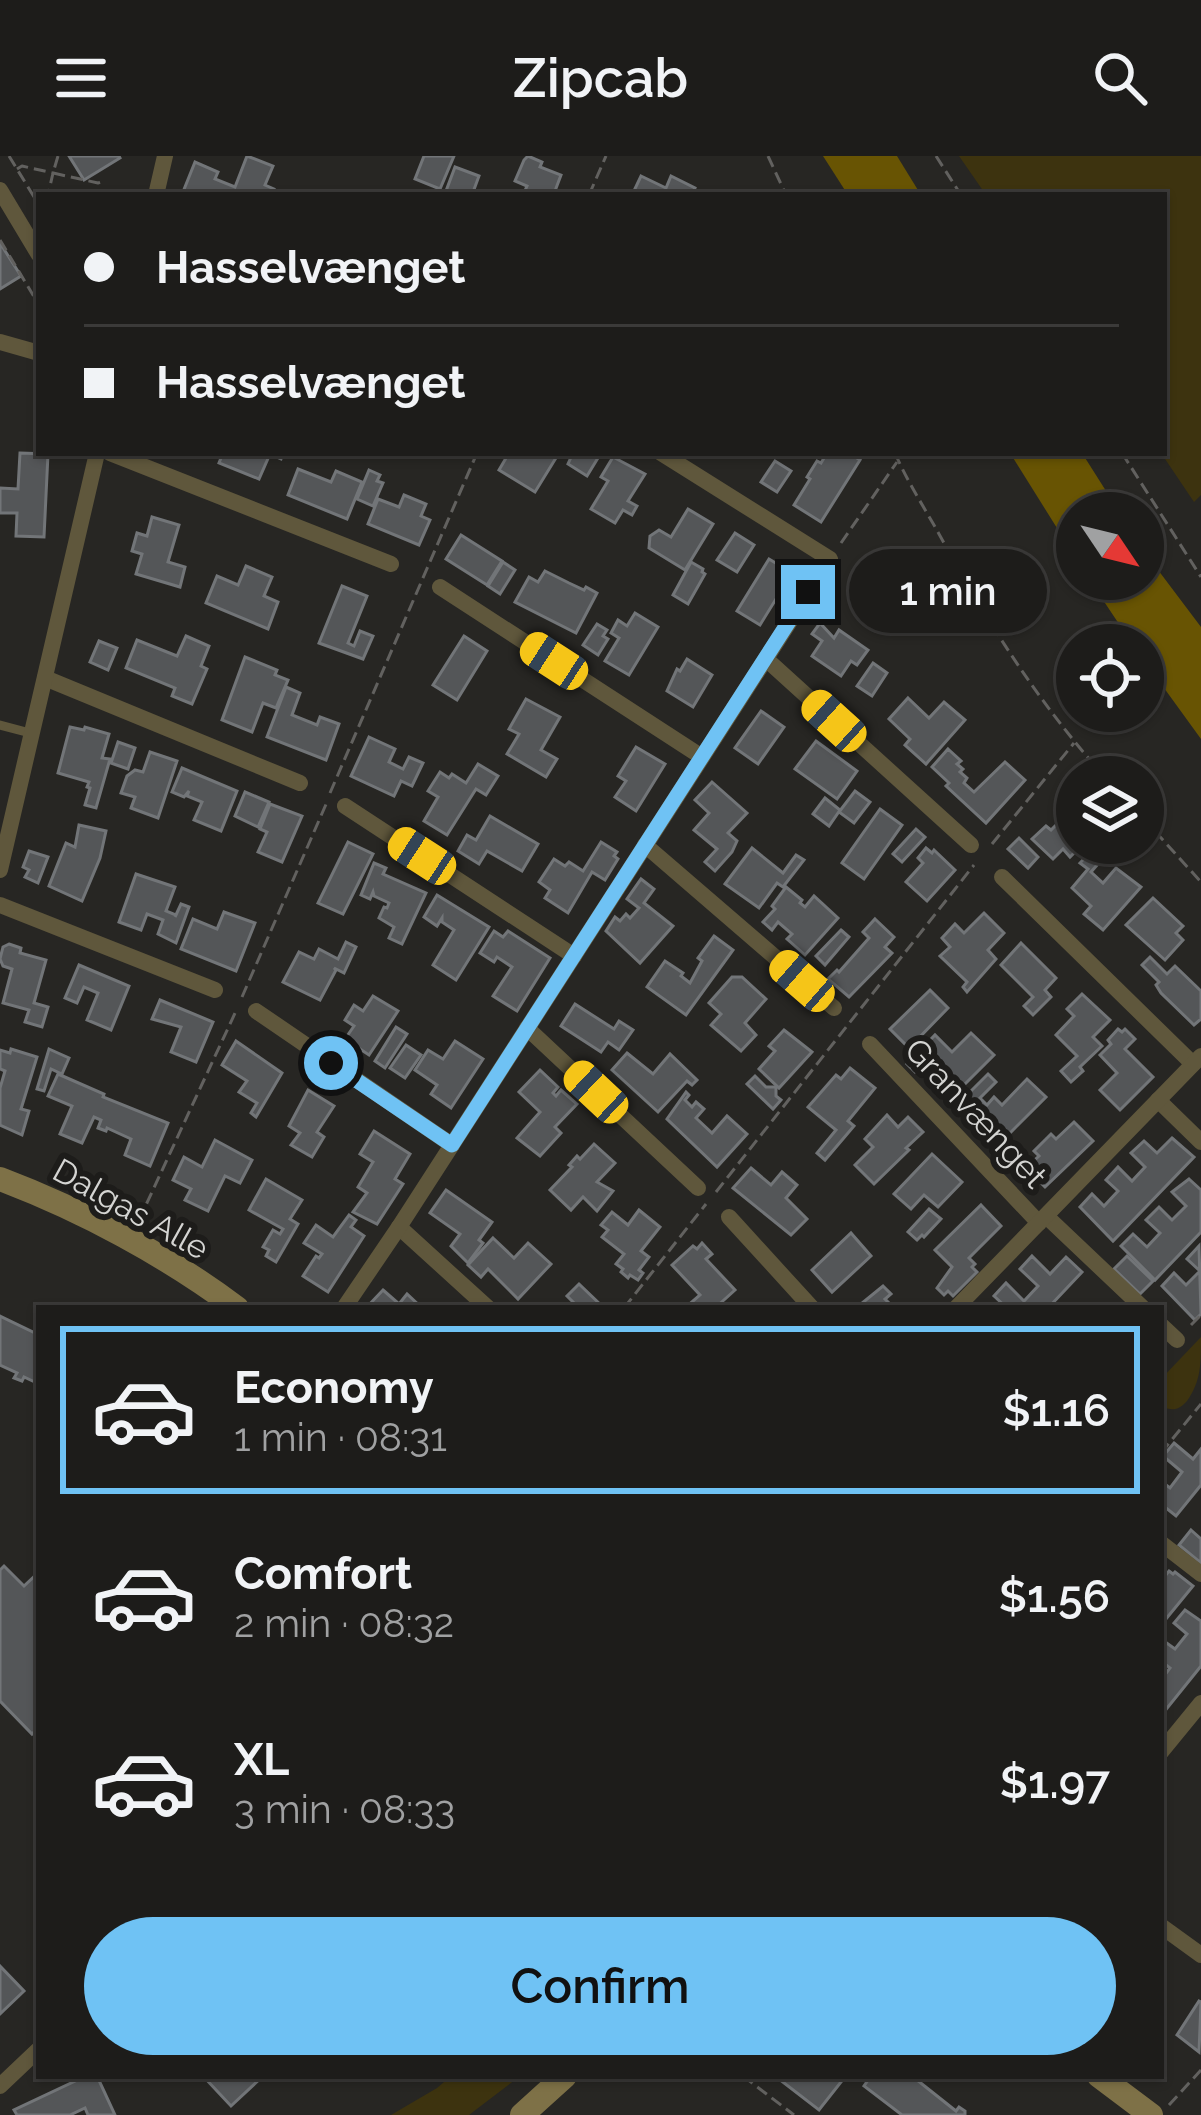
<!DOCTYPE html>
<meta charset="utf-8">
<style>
body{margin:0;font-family:Raleway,sans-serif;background:#252523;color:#f1f3f6;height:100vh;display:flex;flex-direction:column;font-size:45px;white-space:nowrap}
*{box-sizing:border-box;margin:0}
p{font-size:39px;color:#a0a1a2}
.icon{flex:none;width:66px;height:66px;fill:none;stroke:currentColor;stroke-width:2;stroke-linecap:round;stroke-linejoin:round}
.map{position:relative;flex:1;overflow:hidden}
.drawer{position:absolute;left:36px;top:1149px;width:1128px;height:774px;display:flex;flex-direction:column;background:#1d1c1a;border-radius:0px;box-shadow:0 3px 9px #0004,0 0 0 3px #3b3a39}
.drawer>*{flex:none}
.top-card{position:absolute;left:36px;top:36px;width:1131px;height:264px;border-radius:0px;box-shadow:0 3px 9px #0004,0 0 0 3px #3b3a39;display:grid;align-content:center;height:264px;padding:0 48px;background:#1d1c1a}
.needle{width:78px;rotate:125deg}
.fabs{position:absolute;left:1056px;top:336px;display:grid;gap:24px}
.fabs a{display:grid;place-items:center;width:108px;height:108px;border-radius:50%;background:#1d1c1a;box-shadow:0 3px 9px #0004,0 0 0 3px #3b3a39;font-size:60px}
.end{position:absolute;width:54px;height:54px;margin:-27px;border:15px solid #6fc2f4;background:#111;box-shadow:0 0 0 6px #111}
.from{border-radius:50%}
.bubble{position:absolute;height:84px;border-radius:42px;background:#1d1c1a;box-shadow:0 3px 9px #0004,0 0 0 3px #3b3a39;font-size:39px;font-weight:600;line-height:84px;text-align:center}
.car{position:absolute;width:36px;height:72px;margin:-36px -18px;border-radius:15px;box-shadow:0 0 9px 3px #0007;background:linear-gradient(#f5c518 24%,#345 0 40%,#f5c518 0 76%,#345 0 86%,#f5c518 0)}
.top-card b{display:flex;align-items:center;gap:42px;height:114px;font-size:45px}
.top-card b+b{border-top:3px solid #3b3a39}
.top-card i{width:30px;height:30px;background:#f1f3f6}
ul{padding:21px 0 0;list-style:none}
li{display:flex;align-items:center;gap:36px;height:168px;margin:0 24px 18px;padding:0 24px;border:6px solid transparent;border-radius:0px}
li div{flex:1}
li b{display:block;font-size:45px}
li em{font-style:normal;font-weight:600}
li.current{border-color:#6fc2f4}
li>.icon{width:108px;height:108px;stroke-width:1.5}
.cta{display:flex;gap:24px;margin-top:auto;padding:24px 48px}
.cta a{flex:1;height:138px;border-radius:72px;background:#6fc2f4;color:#111;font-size:48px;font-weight:600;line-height:138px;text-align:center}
header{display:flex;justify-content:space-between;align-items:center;height:156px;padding:0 48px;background:#1d1c1a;font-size:54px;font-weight:600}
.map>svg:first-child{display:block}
.green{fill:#3d330f}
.water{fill:#685403}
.building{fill:#545658;stroke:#727578;stroke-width:3}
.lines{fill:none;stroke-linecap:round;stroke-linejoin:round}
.path{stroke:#62615f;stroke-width:3;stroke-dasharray:12 6;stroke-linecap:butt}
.lane{stroke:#5f573c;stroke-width:9}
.street{stroke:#5f573c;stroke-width:16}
.secondary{stroke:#7e7147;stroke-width:24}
.route{stroke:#6fc2f4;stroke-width:15}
.labels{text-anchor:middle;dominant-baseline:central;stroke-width:12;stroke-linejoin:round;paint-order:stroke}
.street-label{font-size:33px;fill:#d4d4d2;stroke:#1d1c1a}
</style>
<header><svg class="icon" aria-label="menu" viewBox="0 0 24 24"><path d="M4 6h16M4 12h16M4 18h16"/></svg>Zipcab<svg class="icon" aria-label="search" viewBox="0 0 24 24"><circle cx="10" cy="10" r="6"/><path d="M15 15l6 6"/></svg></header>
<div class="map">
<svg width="1201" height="1959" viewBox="0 0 1201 1959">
<rect width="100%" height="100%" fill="#272623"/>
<g class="green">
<path d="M959 0H1201V339L1194 346 1161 297H1164V39H986Z"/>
<path d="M1201 1181C1201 1208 1201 1225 1187 1245 1178 1255 1172 1255 1161 1250V1223Z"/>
<path d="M451 1920H520L469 1959H391L437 1932Z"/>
</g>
<g class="water">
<path d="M823 0H897L921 39H848Z"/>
<path d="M1010 297H1082L1120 357H1077V404Z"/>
<path d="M1143 394 1201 471V583L1143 503V489H1133L1089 423H1143Z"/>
</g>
<g class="building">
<path d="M69 0H119L120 2 84 24Z"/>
<path d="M247 0 273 10 265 29 274 33 272 39H190L183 36 195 6 218 16 215 23 235 31Z"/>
<path d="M424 0H454L440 33 415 23Z"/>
<path d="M528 0 542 6 540 11 561 19 555 35 558 39H523L527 30 515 25 524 4Z"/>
<path d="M455 11 479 20 472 39H456L446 35Z"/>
<path d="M641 20 666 32 671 20 695 32 692 39H632Z"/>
<path d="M0 87 21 120 0 133Z"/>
<path d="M20 297 48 298 44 381 16 380 17 357H0V332L18 333Z"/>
<path d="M223 297H283L281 303 270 298 259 323 219 307Z"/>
<path d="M509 297 523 300 525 297H559L535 336 499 314Z"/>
<path d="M573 297H601L587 320 568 308Z"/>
<path d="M827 297H849L860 304 821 366 794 349 810 323 807 321 817 305 821 307Z"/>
<path d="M613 301 645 318 628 345 637 350 632 359 623 354 615 367 591 353 608 325 601 321Z"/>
<path d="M775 305 791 315 777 336 761 326Z"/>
<path d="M298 313 331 326 336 315 362 326 347 363 288 339Z"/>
<path d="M369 314 380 319 377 325 383 327 373 350 357 343Z"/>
<path d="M404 339 426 348 421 360 430 364 419 389 368 368 378 343 399 351Z"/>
<path d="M688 353 713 368 685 414 649 392 650 380 659 374 671 381Z"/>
<path d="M152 361 179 369 168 406 185 411 180 431 136 418 142 398 132 395 137 377 147 380Z"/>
<path d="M735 377 754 389 737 416 717 404Z"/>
<path d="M461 379 502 405 487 429 446 403Z"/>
<path d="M769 403 792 417 760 469 737 455Z"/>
<path d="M503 406 515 414 500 438 488 430Z"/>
<path d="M691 406 703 413 702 416 705 418 688 448 673 439Z"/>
<path d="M246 410 272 421 264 440 278 446 268 473 206 447 217 420 238 429Z"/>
<path d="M545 415 569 427 584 434 586 431 597 437 576 477 515 446 529 421 538 426Z"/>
<path d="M342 430 367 440 348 487 354 490 360 475 373 480 363 503 319 487Z"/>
<path d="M635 457 658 471 629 519 605 505 619 482 611 477 618 464 627 470Z"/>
<path d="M820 467 834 482 839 474 868 494 857 509 851 505 841 520 812 500 822 485 812 478Z"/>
<path d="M597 468 607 474 603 480 608 483 598 499 583 489Z"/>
<path d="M186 480 209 490 201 510 207 513 192 548 172 540 175 532 126 512 137 484 177 500Z"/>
<path d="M464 480 487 495 457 544 433 529Z"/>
<path d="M99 485 117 492 108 514 90 506Z"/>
<path d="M245 501 277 514 275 519 288 524 276 552 263 547 252 576 222 564Z"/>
<path d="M687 503 712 519 693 551 667 535 677 513 680 515Z"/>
<path d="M873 507 887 517 872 540 857 530Z"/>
<path d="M286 531 300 537 292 559 317 569 320 561 339 568 326 604 267 581Z"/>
<path d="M908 542 929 562 944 546 965 564 926 608 905 589 910 583 889 563Z"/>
<path d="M526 543 560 561 541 594 557 603 546 621 507 598 519 578 509 573Z"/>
<path d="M761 555 784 571 758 608 735 592Z"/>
<path d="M70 571 84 574 85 571 109 578 102 602 110 603 96 652 85 649 90 632 87 631 89 626 58 617Z"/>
<path d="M369 581 395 593 389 606 403 613 409 601 423 607 412 630 401 625 394 640 351 620Z"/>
<path d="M816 585 857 615 837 643 795 613Z"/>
<path d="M118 586 135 592 128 613 111 607Z"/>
<path d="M636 591 665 608 636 655 615 641 626 625 618 620Z"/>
<path d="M948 593 961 605 957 608 963 613 960 616 967 622 964 627 974 636 1005 606 1025 624 986 667 946 630 949 627 932 611Z"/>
<path d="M150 596 177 605 158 662 131 652 135 641 121 637 127 620 135 614 143 616Z"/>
<path d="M478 608 498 620 486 639 476 633 447 679 424 665 438 641 428 635 440 616 449 622 452 618 466 627Z"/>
<path d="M182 612 237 635 221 675 194 664 202 646 187 640 189 635 184 641 172 636Z"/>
<path d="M712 626 747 657 728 677 737 685 732 696 715 715 705 706 717 693 694 674 709 657 695 644Z"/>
<path d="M855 635 870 646 854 667 839 656Z"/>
<path d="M245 636 269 646 258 671 235 660Z"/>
<path d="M825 642 840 654 829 670 813 658Z"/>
<path d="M1074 642 1077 644V687H1084L1070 701 1063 693 1053 703 1032 683 1046 670 1051 674 1064 661 1059 657Z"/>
<path d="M270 648 302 660 282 706 258 696 267 676 260 673Z"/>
<path d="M880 653 902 669 864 723 842 707Z"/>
<path d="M490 660 538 688 522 715 487 695 479 708 458 695 467 679 476 684Z"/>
<path d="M79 669 106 675 100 702 82 745 49 730 66 687 75 691Z"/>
<path d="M916 673 925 681 902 706 893 698Z"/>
<path d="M1019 682 1038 701 1028 712 1008 693Z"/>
<path d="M348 686 373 698 343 758 318 747Z"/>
<path d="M601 686 617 696 614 700 618 703 605 724 592 716 568 757 545 742 550 734 539 726 554 703 565 710 569 706 583 715Z"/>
<path d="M1099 687H1108L1101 696 1105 700 1091 716 1103 727 1116 712 1141 731 1103 774 1084 758 1091 750 1072 732 1088 713 1080 707Z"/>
<path d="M752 692 783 717 796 699 804 704 783 731 777 727 759 752 725 728Z"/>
<path d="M926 692 932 697 934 694 955 714 927 745 906 726 923 707 918 702Z"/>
<path d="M29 695 48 701 38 727 25 721 29 714 23 711Z"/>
<path d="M374 707 386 712 383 718 426 737 402 788 389 782 394 771 379 762 384 751 387 752 389 747 374 740 373 736 370 743 361 739Z"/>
<path d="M136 718 175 731 166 755 176 759 175 761 181 748 189 751 176 787 158 778 163 764 147 758 141 774 119 766Z"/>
<path d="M641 723 654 733 644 747 673 770 640 807 606 775 615 761 620 765 626 758 630 762 639 752 627 743Z"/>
<path d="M786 731 802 744 800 747 805 751 814 740 838 762 805 799 787 783 792 778 778 766 772 774 763 766 775 753 772 750Z"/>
<path d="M437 739 489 771 456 824 433 809 454 774 442 766V762L437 770 424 761Z"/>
<path d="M1153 742 1183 770 1176 777 1183 784 1165 804 1126 769Z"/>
<path d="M224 756 255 767 236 815 181 793 193 763 217 773Z"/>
<path d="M984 757 1004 777 988 794 996 803 967 836 963 831 967 826 940 800 950 791 942 782 955 768 964 777Z"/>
<path d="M875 763 894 781 885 791 892 797 849 841 828 823 837 814 839 816 869 782 863 776Z"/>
<path d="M841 774 849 781 825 809 816 800Z"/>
<path d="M494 775 503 781 508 775 550 802 517 855 493 840 512 811 497 801 494 806 480 797Z"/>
<path d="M714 780 733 794 686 859 647 831 665 805 683 817 681 820 690 827 702 805 698 802Z"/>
<path d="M346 786 356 791 344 817 334 812 336 814 320 844 283 826 299 796 314 803 319 793 338 803Z"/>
<path d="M1021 787 1056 822 1045 834 1051 841 1033 859 1024 850 1033 841 1001 809Z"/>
<path d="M9 788 21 792 20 797 46 804 34 847 48 851 42 871 25 866 29 854 3 847 12 813 3 810 0 803 3 791Z"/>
<path d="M1150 801 1167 818 1175 810 1201 835V863L1194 869 1161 837 1156 829 1159 826 1142 809Z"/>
<path d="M79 809 129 830 111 874 87 864 98 837 84 831 77 847 65 842Z"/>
<path d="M732 821H742L766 843 745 867 756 879 741 895 711 869 721 858 709 847Z"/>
<path d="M930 834 948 852 909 892 890 873Z"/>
<path d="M1082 838 1110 864 1093 881 1102 890 1080 911 1083 915 1071 926 1061 915 1077 900 1056 879 1074 860 1067 853Z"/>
<path d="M373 840 398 855 369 899 345 883 354 870 345 864 354 849 363 855Z"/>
<path d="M160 844 213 866 196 906 171 896 181 871 152 863Z"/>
<path d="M575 848 614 873 619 865 633 874 619 894 608 886 601 896 561 870Z"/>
<path d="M396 871 407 878 385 912 375 905Z"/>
<path d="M1118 873 1122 876 1125 873 1135 883 1125 893 1153 921 1120 954 1100 934 1117 917 1100 899 1111 888 1108 884Z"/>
<path d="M784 874 812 896 779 932 759 913 775 895 769 890Z"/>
<path d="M971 877 994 899 956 937 925 906 915 916 907 908 935 879 952 896Z"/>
<path d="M236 885 282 917 256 961 251 957 257 947 239 936 247 925 222 909Z"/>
<path d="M455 885 483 903 451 952 431 938 437 929 415 914 428 894 443 903Z"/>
<path d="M406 889 421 899 405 922 390 912Z"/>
<path d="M11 893 37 901 21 953 29 955 22 979 0 969V932L5 915 0 913V894L10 897Z"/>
<path d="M49 893 69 902 62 918 51 913 44 935 37 933Z"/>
<path d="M627 897 653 918 670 898 697 924 692 929 687 925 658 956 612 914Z"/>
<path d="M850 912 875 932 848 965 854 970 825 1004 817 997 836 974 808 951 836 919 841 923Z"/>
<path d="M540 914 558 931 553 937 556 940 561 934 577 948 555 971 561 977 540 1000 517 982 540 956 519 936Z"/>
<path d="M58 918 104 938 103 941 168 967 150 1010 125 999 131 983 107 972 106 975 98 972 101 964 94 961 82 987 60 978 72 950 48 940Z"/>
<path d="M988 918 996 926 980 942 987 949 994 941 1002 949 1027 923 1046 941 1002 985 962 944Z"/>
<path d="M755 920 766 931H776V940L781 944 773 953 747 928Z"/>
<path d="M308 934 334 950 317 976 324 981 312 1001 291 989 300 977 289 970Z"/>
<path d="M686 936 689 939 685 944 692 951 696 946 704 953 696 962 712 977 727 960 747 978 717 1011 667 963Z"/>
<path d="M887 959 898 971 908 961 923 976 906 992 909 994 874 1028 855 1009 873 991 865 983Z"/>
<path d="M1074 966 1093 985 1045 1031 1026 1012 1039 1000 1034 995 1051 978 1056 983Z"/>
<path d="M374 975 410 998 395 1023 403 1028 377 1068 353 1056 367 1037 358 1031 373 1006 360 998Z"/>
<path d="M1172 982 1194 1001 1113 1085 1080 1051 1092 1038 1104 1050 1118 1035 1106 1024 1118 1011 1132 1025 1145 1011 1131 997 1144 985 1157 997Z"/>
<path d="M215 984 252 1004 240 1027 225 1020 208 1055 185 1044 191 1033 173 1024 184 1001 202 1011Z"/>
<path d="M594 988 615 1007 597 1026 613 1035 597 1055 583 1041 571 1054 550 1034 572 1011 569 1009 577 1000 580 1003Z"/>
<path d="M932 998 962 1026 938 1051 924 1039 911 1053 894 1038Z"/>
<path d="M751 1012 771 1029 782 1016 797 1029 786 1042 807 1063 791 1079 733 1032Z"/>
<path d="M266 1023 302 1044 290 1063 298 1068 276 1106 266 1100 269 1094 263 1091 273 1074 280 1078 283 1073 249 1054Z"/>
<path d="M1189 1023 1201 1034V1076L1155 1124 1121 1090 1133 1078 1147 1091 1160 1077 1146 1064 1159 1051 1172 1064 1186 1050 1172 1036Z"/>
<path d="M446 1034 492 1066 479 1084 483 1087 468 1107 451 1090 460 1078 430 1057Z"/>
<path d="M981 1049 1001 1070 969 1102 975 1108 972 1111 977 1116 953 1140 948 1135 944 1139 937 1132 952 1111 935 1094Z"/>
<path d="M929 1053 941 1063 924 1081 922 1079 917 1084 908 1076Z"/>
<path d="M639 1054 660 1071 641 1095 649 1101 639 1114 643 1117 638 1124 630 1119 628 1122 621 1116 623 1113 616 1108 624 1098 602 1081 608 1074 601 1069 612 1056 628 1069Z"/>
<path d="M349 1059 356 1064 351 1071 364 1080 328 1136 303 1120 316 1100 319 1102 322 1098 304 1087 316 1069 333 1081Z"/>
<path d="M851 1077 871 1100 832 1136 812 1114Z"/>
<path d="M493 1082 514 1102 528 1087 551 1108 518 1143 488 1113 481 1121 468 1109Z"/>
<path d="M702 1087 712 1098 706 1103 735 1134 715 1152H685L700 1139 672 1109 693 1090 697 1093Z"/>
<path d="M1199 1090 1201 1158 1195 1164 1162 1130 1174 1117 1186 1129 1200 1115 1187 1103Z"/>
<path d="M1032 1100 1050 1118 1066 1101 1082 1116 1048 1152H1007L994 1140 1006 1127 1024 1145 1038 1130 1020 1113Z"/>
<path d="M1127 1100 1153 1125 1140 1138 1114 1113Z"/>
<path d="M579 1128 604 1152H567L573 1146 567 1140Z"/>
<path d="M883 1130 891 1138 885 1143 894 1152H856Z"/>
<path d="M383 1134 399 1148 407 1138 422 1152H366Z"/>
<path d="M0 1160 39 1179V1228L24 1221 22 1225 14 1222 17 1217 0 1209Z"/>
<path d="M1174 1287 1193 1303 1201 1293V1329L1176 1360 1161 1348V1325L1170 1332 1182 1316 1163 1300Z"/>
<path d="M1191 1374 1201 1383V1407L1179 1389Z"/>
<path d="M4 1410 24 1430 39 1416V1571L32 1578 0 1545V1414Z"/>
<path d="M1169 1415 1173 1418 1175 1416 1193 1430 1161 1469V1425Z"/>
<path d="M1185 1454 1201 1465V1510L1164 1556 1161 1554V1524L1170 1512 1161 1505V1483L1175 1493 1187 1478 1174 1467Z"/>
<path d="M0 1810 24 1835 0 1858Z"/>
<path d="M1199 1845 1201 1846 1199 1896 1177 1879Z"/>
<path d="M86 1920H97L115 1959H88L85 1952 70 1959H17L14 1954Z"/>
<path d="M203 1920H260L261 1922 231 1950Z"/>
<path d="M775 1920H833L841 1926 819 1954Z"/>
<path d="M871 1920H912L956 1955 959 1951 965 1955V1959H902L864 1930Z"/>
</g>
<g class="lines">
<g class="path">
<path d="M9 0 39 49"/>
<path d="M58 0 53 17 98 27 101 26"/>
<path d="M768 0 786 39"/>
<path d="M936 0 961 39"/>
<path d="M17 13 22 10 53 17 48 39"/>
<path d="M589 39 606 0"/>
<path d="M0 84 33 139 39 135"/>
<path d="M895 297C907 325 924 351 939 378 986 464 1039 548 1105 621"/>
<path d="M1122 297 1201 421"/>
<path d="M841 387 897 306"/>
<path d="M330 637 477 297"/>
<path d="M1143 662 1201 726"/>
<path d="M992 688 1074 587"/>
<path d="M242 841 327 646"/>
<path d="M716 1036 974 709"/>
<path d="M139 1064 236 855"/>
<path d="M624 1152 706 1048"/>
<path d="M1191 1169 1201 1159"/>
<path d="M1161 1297 1201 1248"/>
<path d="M743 1920 794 1959"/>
<path d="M1169 1949 1201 1914"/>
</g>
<path class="lane" d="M0 569 30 577"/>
<g class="street">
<path d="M0 34 39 99"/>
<path d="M156 39 165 0"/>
<path d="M0 186 39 197"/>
<path d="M110 297 391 408"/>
<path d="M440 431 702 601"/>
<path d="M766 503 971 689"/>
<path d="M45 522 300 627"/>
<path d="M345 650 574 800"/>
<path d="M645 689 834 852"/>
<path d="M0 714 97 297"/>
<path d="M1002 721 1193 908"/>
<path d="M0 749 215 834"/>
<path d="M256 855 452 989"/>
<path d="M527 872 698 1032"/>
<path d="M870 888 1039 1067"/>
<path d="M1158 944 1201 986"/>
<path d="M1046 1060 1143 1152"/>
<path d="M729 1061 812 1152"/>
<path d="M399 1071 488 1152"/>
<path d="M344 1152 399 1071 830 403 661 297"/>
<path d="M956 1152 1201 900"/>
<path d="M1161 1169 1177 1184"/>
<path d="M1161 1387 1201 1418"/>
<path d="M1161 1596 1201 1547"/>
<path d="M1161 1770 1201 1799"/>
<path d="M0 1930 39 1893"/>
</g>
<g class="secondary">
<path d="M0 1023C82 1054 166 1099 237 1152"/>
<path d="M1099 1920 1151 1959"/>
<path d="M522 1959 565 1920"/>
</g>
</g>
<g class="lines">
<path class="route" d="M331 907 452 989 808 436"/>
</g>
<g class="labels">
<g class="street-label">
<text transform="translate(976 957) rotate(47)">Granvænget</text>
<text transform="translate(131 1053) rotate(29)">Dalgas Alle</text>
</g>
</g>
</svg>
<div class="fabs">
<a><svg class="needle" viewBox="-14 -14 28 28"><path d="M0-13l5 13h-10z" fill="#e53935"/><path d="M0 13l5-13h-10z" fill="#a0a1a2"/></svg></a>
<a><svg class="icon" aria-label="locate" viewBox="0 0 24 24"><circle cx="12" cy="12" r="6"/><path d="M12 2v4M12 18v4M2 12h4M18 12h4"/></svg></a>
<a><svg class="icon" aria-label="layers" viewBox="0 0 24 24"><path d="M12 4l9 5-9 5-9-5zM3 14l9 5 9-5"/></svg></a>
</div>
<i class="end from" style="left:331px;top:907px"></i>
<i class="end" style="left:808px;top:436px"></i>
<div class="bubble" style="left:849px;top:393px;width:198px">1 min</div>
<i class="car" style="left:554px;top:505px;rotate:303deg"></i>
<i class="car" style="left:834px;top:565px;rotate:312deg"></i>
<i class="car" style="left:422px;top:700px;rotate:303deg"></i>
<i class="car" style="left:802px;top:825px;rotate:311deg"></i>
<i class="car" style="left:596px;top:936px;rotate:313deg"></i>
<div class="top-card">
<b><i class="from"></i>Hasselvænget</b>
<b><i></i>Hasselvænget</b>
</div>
<section class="drawer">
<ul>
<li class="current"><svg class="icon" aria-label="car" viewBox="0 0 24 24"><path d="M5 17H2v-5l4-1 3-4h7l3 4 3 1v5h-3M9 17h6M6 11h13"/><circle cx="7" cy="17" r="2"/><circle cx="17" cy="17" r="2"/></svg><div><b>Economy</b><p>1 min · 08:31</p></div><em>$1.16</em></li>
<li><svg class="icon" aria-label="car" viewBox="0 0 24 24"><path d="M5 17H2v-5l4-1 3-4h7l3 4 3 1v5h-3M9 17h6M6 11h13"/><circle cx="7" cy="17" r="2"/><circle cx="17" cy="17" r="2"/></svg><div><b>Comfort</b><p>2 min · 08:32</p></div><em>$1.56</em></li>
<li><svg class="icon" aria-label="car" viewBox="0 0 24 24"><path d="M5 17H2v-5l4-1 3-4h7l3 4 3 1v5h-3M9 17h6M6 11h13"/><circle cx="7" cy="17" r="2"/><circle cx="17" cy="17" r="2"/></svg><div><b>XL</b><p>3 min · 08:33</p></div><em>$1.97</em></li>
</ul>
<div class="cta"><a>Confirm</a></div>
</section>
</div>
